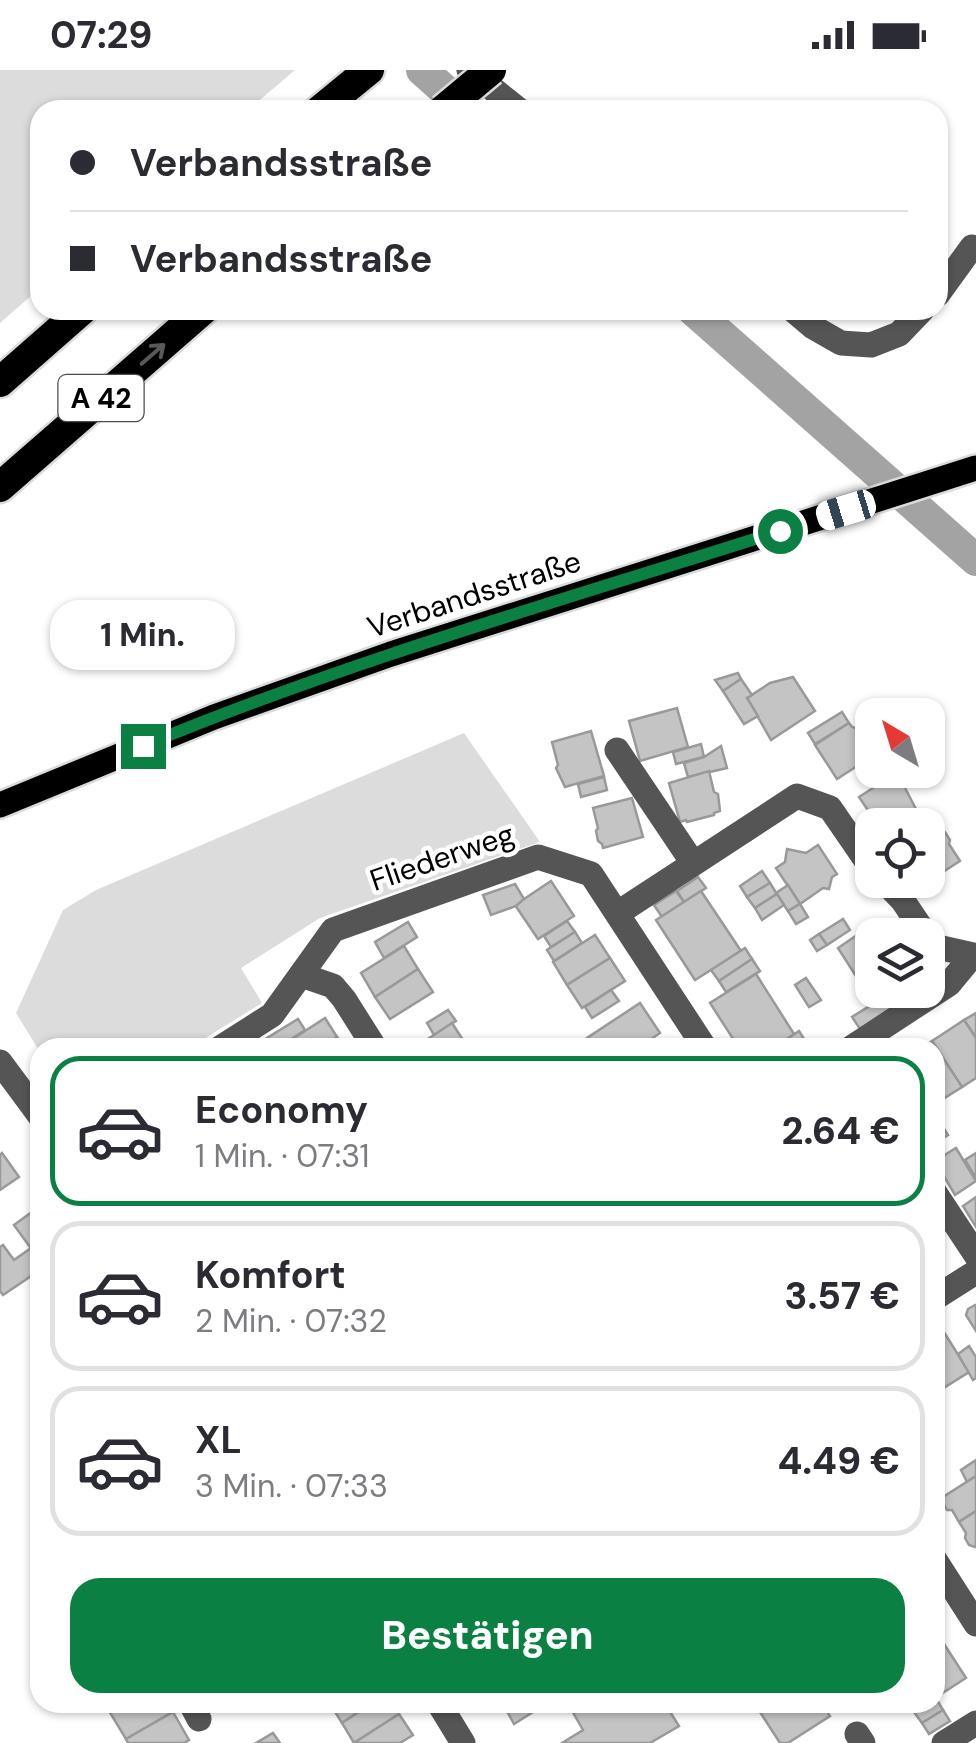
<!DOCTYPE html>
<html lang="de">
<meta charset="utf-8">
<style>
body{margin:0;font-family:"DM Sans",sans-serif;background:#f2f2f3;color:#2b2b33;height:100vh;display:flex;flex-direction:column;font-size:38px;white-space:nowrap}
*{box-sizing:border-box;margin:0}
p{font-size:32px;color:#7c7c81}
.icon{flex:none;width:55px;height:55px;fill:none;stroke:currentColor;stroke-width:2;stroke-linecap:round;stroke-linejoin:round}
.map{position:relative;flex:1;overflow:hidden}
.details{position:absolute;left:30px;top:968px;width:915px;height:675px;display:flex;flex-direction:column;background:#fff;border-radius:30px;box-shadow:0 2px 8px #0004}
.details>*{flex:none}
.guide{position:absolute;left:30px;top:30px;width:918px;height:220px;border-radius:30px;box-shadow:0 2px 8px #0004;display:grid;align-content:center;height:220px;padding:0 40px;background:#fff}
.needle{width:65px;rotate:322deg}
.tools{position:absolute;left:855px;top:628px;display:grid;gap:20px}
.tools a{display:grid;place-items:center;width:90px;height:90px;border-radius:20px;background:#fff;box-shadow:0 2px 8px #0004;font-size:50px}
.end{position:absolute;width:45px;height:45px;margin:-22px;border:12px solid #0b8043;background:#fff;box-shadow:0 0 0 5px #fff}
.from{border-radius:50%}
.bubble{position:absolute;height:70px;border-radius:30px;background:#fff;box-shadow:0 2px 8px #0004;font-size:32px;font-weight:800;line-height:70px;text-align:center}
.car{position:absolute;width:30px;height:60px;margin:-30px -15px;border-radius:12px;box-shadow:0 0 8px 2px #0007;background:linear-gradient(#fff 24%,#345 0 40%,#fff 0 76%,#345 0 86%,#fff 0)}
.guide b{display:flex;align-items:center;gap:35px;height:95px;font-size:38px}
.guide b+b{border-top:2px solid #e1e1e2}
.guide i{width:25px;height:25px;background:#2b2b33}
ul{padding:18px 0 0;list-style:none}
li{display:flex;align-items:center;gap:30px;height:150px;margin:0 20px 15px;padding:0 20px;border:5px solid #e1e1e2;border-radius:30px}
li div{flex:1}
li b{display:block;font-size:38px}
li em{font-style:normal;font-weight:800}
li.selected{border-color:#0b8043}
li>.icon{width:90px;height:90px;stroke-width:1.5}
.action{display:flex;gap:20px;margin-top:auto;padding:20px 40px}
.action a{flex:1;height:115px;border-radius:30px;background:#0b8043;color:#fff;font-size:40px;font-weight:800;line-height:115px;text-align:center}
.status{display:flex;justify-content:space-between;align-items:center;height:70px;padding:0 50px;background:#fff;direction:ltr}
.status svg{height:28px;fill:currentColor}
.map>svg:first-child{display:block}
.green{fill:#dcdcdc}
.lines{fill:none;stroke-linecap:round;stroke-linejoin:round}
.canal{stroke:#a3a3a3;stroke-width:32}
.building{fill:#c4c4c4;stroke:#999;stroke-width:2.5}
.major-casing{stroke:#dbdbdb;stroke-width:30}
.highway-casing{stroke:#dbdbdb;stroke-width:35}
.minor{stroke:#555;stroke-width:25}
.major{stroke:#000;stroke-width:25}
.highway{stroke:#000;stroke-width:30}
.highway-bridge-casing{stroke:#dbdbdb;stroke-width:35;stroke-linecap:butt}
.highway-bridge{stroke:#000;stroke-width:30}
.oneway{stroke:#595959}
.route{stroke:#0b8043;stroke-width:12}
.labels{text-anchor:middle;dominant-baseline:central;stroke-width:9;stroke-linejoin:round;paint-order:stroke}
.shield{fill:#fff;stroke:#4c4c4c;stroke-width:2.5}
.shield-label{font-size:28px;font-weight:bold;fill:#000}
.street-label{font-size:30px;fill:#000;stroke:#fff}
</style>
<div class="status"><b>07:29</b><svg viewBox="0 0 49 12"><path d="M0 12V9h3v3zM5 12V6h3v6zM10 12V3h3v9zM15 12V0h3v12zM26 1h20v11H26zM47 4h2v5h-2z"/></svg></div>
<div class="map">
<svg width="976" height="1673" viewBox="0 0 976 1673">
<rect width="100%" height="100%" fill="#fff"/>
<g class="green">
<path d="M0 0H295L248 40H40V218L0 253Z"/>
<path d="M464 663 540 772 320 848 241 898 262 933 191 977 40 978V982L16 943 63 840 96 820Z"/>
</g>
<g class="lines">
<g class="canal">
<path d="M422 0 467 40"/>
<path d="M693 240 976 490"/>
</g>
</g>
<g class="building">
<path d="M738 603 741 609 723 621 715 610Z"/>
<path d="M793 607 815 641 771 670 747 628 770 613Z"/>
<path d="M741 609 752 625 747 628 758 646 744 654 723 621Z"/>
<path d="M677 638 688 677 640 691 629 651Z"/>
<path d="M842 642 849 653 815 674 808 663Z"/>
<path d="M849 653 852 657 856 658 861 666 860 670 871 687 837 709 815 675Z"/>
<path d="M591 661 604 706 565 717 556 698 558 695 552 672Z"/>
<path d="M701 674 704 687 676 694 673 682Z"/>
<path d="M721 676 727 698 688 707 684 693 704 687Z"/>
<path d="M876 700H900L874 717 867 706Z"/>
<path d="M709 701 714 722 718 724 720 741 714 743V745L687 752 686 750 680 752 669 713Z"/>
<path d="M893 705 900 715 904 716 916 739 890 755H878L859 727Z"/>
<path d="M604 707 607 720 581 727 578 714Z"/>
<path d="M632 728 643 767 603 778 602 774 598 771 596 761 598 758 593 738Z"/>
<path d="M931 745 938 756 928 763V755H916Z"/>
<path d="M938 757 945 762 950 770 949 774 960 791 926 813 924 810H928V764Z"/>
<path d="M818 775 837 804 832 807 829 819 823 818 800 834 776 798 785 792 787 779 806 783Z"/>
<path d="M762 801 770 813 747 827 740 816Z"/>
<path d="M698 807 706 818 684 832 677 821Z"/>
<path d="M551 811 574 846 538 869 515 835Z"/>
<path d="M770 813 777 824 755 838 747 827Z"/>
<path d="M515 814 524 829 516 836 491 845 483 825Z"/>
<path d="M788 815 800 834 788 841 776 823Z"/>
<path d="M676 821 684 832 662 847 654 835Z"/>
<path d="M701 821 741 881 695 910 656 850Z"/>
<path d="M777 824 784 835 762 850 755 838Z"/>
<path d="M800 834 808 847 796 854 788 841Z"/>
<path d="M843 849 850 860 827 875 819 864Z"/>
<path d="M881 850 888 862 891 860 894 865H872V891L854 903 838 878 857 865 859 859 865 861Z"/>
<path d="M567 851 575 862 551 877 544 866Z"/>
<path d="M408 852 417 867 384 888 375 872Z"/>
<path d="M575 862 582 873 554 891 547 880Z"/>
<path d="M819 864 827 875 817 881 810 870Z"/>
<path d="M595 865 610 888 567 915 553 892Z"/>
<path d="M404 876 418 899 375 927 361 903Z"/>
<path d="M745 878 752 889 719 911 711 900Z"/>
<path d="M610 888 625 911 582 938 567 915Z"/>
<path d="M752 889 760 901 726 922 719 911Z"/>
<path d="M872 891V920H882L870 927 854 903Z"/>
<path d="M418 899 433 922 390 949 375 927Z"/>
<path d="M756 904 794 964 774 978H739L710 933Z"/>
<path d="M806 908 821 930 809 937 795 915Z"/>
<path d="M611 920 619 931 592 948 585 937Z"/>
<path d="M884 927 891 938 860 959 852 947Z"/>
<path d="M640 933 660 963 638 978H593L587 968Z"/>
<path d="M448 940 456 951 434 965 427 953Z"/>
<path d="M976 943V968L964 950Z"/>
<path d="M325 948 337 967 321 978H279Z"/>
<path d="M298 949 305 960 278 978H273L267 968Z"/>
<path d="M964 950 976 968V1008L962 1017 932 971Z"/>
<path d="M452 953 467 976 413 978 434 965Z"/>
<path d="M799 961 806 972 798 978H778L777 976Z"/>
<path d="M337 967 344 978H321Z"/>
<path d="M932 971 962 1017 935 1034V978H922Z"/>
<path d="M935 1044 948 1065 935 1073Z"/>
<path d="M956 1078 976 1111 955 1125 935 1091Z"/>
<path d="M2 1083 19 1107 0 1120V1085Z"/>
<path d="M976 1083V1108L965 1090Z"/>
<path d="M976 1127V1157L963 1136Z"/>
<path d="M40 1136V1191L14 1155Z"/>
<path d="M3 1175 14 1190 31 1178 40 1191V1200L3 1225 0 1221V1177Z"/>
<path d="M975 1235 976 1236V1261L966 1245 968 1239Z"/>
<path d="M942 1259 969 1302 942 1319 935 1308V1264Z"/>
<path d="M969 1276 976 1287V1308L973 1310 958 1284Z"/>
<path d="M976 1390V1406L967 1412 961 1400Z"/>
<path d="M976 1406V1441L959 1452 952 1440H947L943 1433V1427Z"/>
<path d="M976 1441V1476L975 1477 969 1475 965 1468 966 1463 959 1452Z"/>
<path d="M935 1559 944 1574 935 1579Z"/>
<path d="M944 1574 966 1608 935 1628V1579Z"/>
<path d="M936 1628 943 1640 922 1653 914 1642 929 1632H935Z"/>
<path d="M124 1632H167L173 1642 126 1669 109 1641Z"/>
<path d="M329 1632H374L342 1653Z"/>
<path d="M374 1632H392L399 1644 354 1673 342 1653Z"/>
<path d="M502 1632H549L514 1654Z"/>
<path d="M567 1632H664L679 1656 650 1673H562L583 1660Z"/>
<path d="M775 1632H821L830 1646 788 1673H780L760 1642Z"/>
<path d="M943 1640 950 1651 929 1664 922 1653Z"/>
<path d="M173 1642 189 1670 184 1673H128L126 1669Z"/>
<path d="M399 1644 413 1665 400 1673H354Z"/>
<path d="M273 1663 280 1673H256Z"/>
</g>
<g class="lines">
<g class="major-casing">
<path id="major" d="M0 735 214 647 391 584 976 398"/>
</g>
<g class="highway-casing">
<g id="highway">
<path d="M320 40 369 0"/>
<path d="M0 312 82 240"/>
<path d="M0 417 203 240"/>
</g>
</g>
<g class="minor">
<path d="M469 0 519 40"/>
<path d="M938 224 972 177 976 179"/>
<path d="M793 240 813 257 841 273 871 275 899 264 922 240"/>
<path d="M617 680 693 793"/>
<path d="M883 810 903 831 926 865"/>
<path d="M618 843 797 726 830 738 872 799"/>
<path d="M301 905 333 916 344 929 375 978"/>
<path d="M220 978 272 945 333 860 538 787 591 804 705 978"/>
<path d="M851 978 949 914 973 885 933 876 928 867"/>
<path d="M0 992 40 1046"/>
<path d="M935 1123 976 1185"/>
<path d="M935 1228 976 1202"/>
<path d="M935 1490 976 1554"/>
<path d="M190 1632 199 1649"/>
<path d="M438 1632 463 1673"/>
<path d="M857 1664 863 1673"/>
<path d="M944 1673 976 1653"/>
</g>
<use href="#major" class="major"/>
<use href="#highway" class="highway"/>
<g class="highway-bridge-casing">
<path id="highway-bridge" d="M443 40 491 0"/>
</g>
<use href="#highway-bridge" class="highway-bridge"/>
</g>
<defs><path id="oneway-shaft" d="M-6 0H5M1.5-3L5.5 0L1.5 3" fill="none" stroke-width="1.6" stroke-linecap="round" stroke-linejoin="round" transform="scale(2.5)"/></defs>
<use class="oneway" href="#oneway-shaft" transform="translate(153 284) rotate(-41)"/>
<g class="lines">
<path class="route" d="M143 676C350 590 567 529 780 461"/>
</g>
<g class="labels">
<rect class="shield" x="58.5" y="305" width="85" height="46" rx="8"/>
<g class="shield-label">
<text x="101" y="328">A 42</text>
</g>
<g class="street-label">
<text transform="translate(474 524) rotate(-18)">Verbandsstraße</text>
<text transform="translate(442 787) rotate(-19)">Fliederweg</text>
</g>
</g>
</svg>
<div class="tools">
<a><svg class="needle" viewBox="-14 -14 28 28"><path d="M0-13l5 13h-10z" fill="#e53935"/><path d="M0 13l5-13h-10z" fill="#7c7c81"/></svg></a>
<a><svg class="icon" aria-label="locate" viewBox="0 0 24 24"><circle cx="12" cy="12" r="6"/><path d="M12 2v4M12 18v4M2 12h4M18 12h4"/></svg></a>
<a><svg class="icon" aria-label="layers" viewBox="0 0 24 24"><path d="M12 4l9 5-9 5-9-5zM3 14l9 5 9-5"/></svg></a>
</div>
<i class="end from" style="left:780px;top:461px"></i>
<i class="end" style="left:143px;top:676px"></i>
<div class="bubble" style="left:50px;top:530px;width:185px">1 Min.</div>
<i class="car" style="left:846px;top:440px;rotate:253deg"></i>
<div class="guide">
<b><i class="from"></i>Verbandsstraße</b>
<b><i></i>Verbandsstraße</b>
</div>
<section class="details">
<ul>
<li class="selected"><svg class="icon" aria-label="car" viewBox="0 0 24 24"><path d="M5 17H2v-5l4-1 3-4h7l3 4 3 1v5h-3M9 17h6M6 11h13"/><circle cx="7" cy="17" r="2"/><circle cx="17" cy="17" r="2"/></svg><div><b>Economy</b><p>1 Min. · 07:31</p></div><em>2.64 €</em></li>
<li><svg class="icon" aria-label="car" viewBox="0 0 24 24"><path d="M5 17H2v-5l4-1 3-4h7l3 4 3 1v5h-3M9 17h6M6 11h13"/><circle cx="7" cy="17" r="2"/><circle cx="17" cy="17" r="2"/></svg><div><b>Komfort</b><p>2 Min. · 07:32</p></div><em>3.57 €</em></li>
<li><svg class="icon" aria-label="car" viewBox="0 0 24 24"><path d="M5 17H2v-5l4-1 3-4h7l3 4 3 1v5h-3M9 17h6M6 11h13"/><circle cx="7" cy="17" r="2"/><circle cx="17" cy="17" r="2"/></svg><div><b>XL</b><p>3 Min. · 07:33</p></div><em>4.49 €</em></li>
</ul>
<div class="action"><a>Bestätigen</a></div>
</section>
</div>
